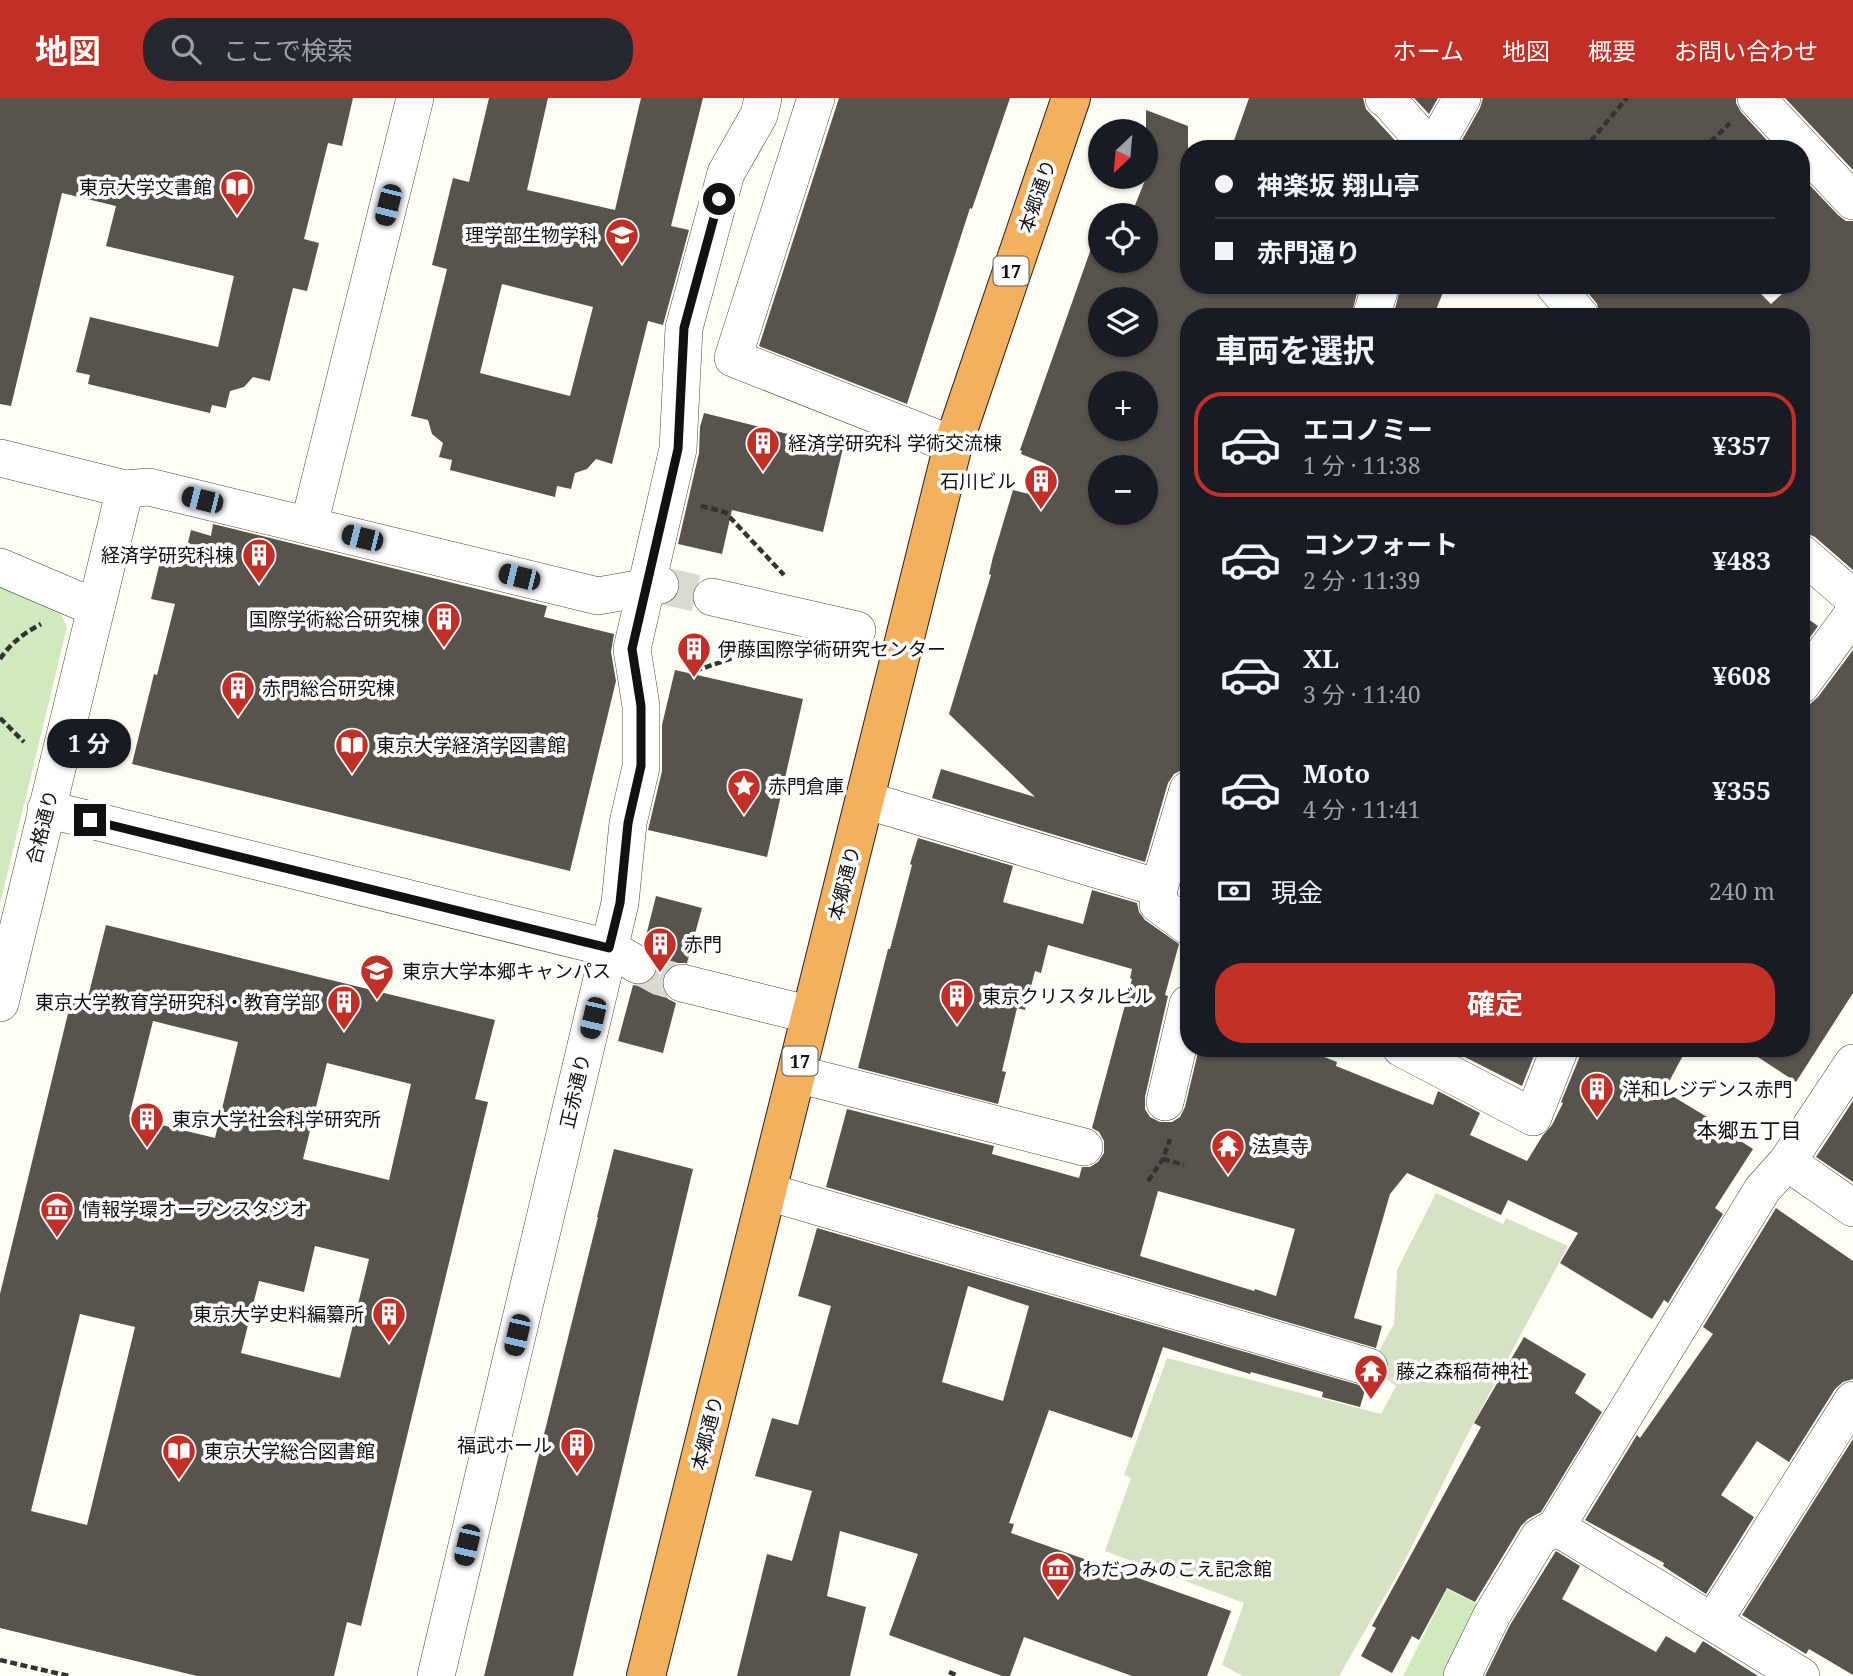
<!DOCTYPE html>
<html lang="ja">
<meta charset="utf-8">
<style>
body{margin:0;font-family:"Noto Serif","Noto Sans JP",serif;background:#242831;color:#f1f3f6;height:100vh;display:flex;flex-direction:column;font-size:26px;white-space:nowrap}
*{box-sizing:border-box;margin:0}
p{font-size:23px;color:#9ea1a6}
.icon{flex:none;width:38px;height:38px;fill:none;stroke:currentColor;stroke-width:2;stroke-linecap:round;stroke-linejoin:round}
.map{position:relative;flex:1;overflow:hidden}
.side{position:absolute;left:1180px;top:210px;width:630px;height:749px;display:flex;flex-direction:column;background:#171b24;border-radius:28px;box-shadow:0 2px 5px #0004}
.side>*{flex:none}
.hud{position:absolute;left:1180px;top:42px;width:630px;height:154px;border-radius:28px;box-shadow:0 2px 5px #0004;display:grid;align-content:center;height:154px;padding:0 35px;background:#171b24}
.needle{width:46px;rotate:206deg}
.controls{position:absolute;left:1088px;top:21px;display:grid;gap:14px}
.controls a{display:grid;place-items:center;width:70px;height:70px;border-radius:50%;background:#171b24;box-shadow:0 2px 5px #0004;font-size:35px}
.end{position:absolute;width:32px;height:32px;margin:-16px;border:9px solid #111;background:#fff;box-shadow:0 0 0 4px #fff}
.from{border-radius:50%}
.bubble{position:absolute;height:49px;border-radius:24px;background:#171b24;box-shadow:0 2px 5px #0004;font-size:23px;font-weight:700;line-height:49px;text-align:center}
.car{position:absolute;width:21px;height:42px;margin:-21px -10px;border-radius:9px;box-shadow:0 0 5px 2px #0007;background:linear-gradient(#222 24%,#8ab4d8 0 40%,#222 0 76%,#8ab4d8 0 86%,#222 0)}
.hud b{display:flex;align-items:center;gap:24px;height:66px;font-size:26px}
.hud b+b{border-top:2px solid #363941}
.hud i{width:18px;height:18px;background:#f1f3f6}
ul{padding:0;list-style:none}
li{display:flex;align-items:center;gap:21px;height:105px;margin:0 14px 10px;padding:0 21px;border:4px solid transparent;border-radius:28px}
li div{flex:1}
li b{display:block;font-size:26px}
li em{font-style:normal;font-weight:700}
li.active{border-color:#c22f27}
li>.icon{width:63px;height:63px;stroke-width:1.5}
h2{padding:0 35px;font-size:32px;line-height:84px}
.pay{display:flex;align-items:center;gap:18px;height:77px;padding:0 35px;font-size:26px}
.pay p{margin-inline-start:auto}
.cta{display:flex;gap:14px;margin-top:auto;padding:14px 35px}
.cta a{flex:1;height:80px;border-radius:28px;background:#c22f27;color:#fff;font-size:28px;font-weight:700;line-height:80px;text-align:center}
header{display:flex;align-items:center;gap:42px;box-sizing:border-box;height:98px;padding:0 35px;background:#c22f27;color:#fff}
header strong{font-size:33px}
nav{display:flex;gap:38px;margin-inline-start:auto;font-size:24px}
.search{width:490px;height:63px;background:#242831;display:flex;align-items:center;gap:18px;box-sizing:border-box;padding:0 24px;border-radius:28px;color:#9ea1a6;font-size:26px}
.map>svg:first-child{display:block}
.green{fill:#d0eabd}
.cemetery{fill:#d5e2c4}
.building{fill:#59534d;fill-rule:evenodd}
.lines{fill:none;stroke-linecap:round;stroke-linejoin:round}
.minor-tunnel{stroke:#dbdad2;stroke-width:37;stroke-dasharray:37 18;stroke-linecap:butt}
.minor-casing{stroke:#444;stroke-width:38}
.highway-casing{stroke:#222;stroke-width:40}
.path{stroke:#333;stroke-width:4.5;stroke-dasharray:7 3.5;stroke-linecap:butt}
.minor{stroke:#fff;stroke-width:37}
.highway{stroke:#f4b15d;stroke-width:38}
.route{stroke:#111;stroke-width:9}
.labels{text-anchor:middle;dominant-baseline:central;stroke-width:7;stroke-linejoin:round;paint-order:stroke}
.shield{fill:#fff;stroke:#585858;stroke-width:2}
.shield-label{font-size:18px;font-weight:bold;fill:#111}
.poi-label{font-size:19px;fill:#111;stroke:#fff;text-anchor:start}
.street-label{font-size:19px;fill:#111;stroke:#fff}
.neighbourhood-label{font-size:21px;fill:#111;stroke:#fff}
</style>
<header>
<strong>地図</strong>
<div class="search"><svg class="icon" aria-label="search" viewBox="0 0 24 24"><circle cx="10" cy="10" r="6"/><path d="M15 15l6 6"/></svg>ここで検索</div>
<nav><a>ホーム</a><a>地図</a><a>概要</a><a>お問い合わせ</a></nav>
</header>
<div class="map">
<svg width="1853" height="1578" viewBox="0 0 1853 1578">
<rect width="100%" height="100%" fill="#fffef4"/>
<g class="green">
<path d="M0 487 59 512 67 529 0 806Z"/>
<path d="M1447 1491 1481 1508 1445 1578H1403Z"/>
</g>
<path class="cemetery" d="M1436 1095 1503 1126 1506 1120 1568 1148 1463 1345 1400 1472 1339 1578H1243L1222 1567 1244 1505 1105 1453 1131 1380 1124 1377 1167 1260 1381 1316 1396 1288 1376 1273V1258L1394 1226 1397 1172Z"/>
<g class="building">
<path d="M0 0H353L342 48 328 45 304 141 319 145 307 193 293 190 270 283 253 279 244 289 230 293 226 310 212 307 210 315 88 286 90 277 76 274 90 219 218 249 234 178 106 148 116 108 62 95 11 308 0 306Z"/>
<path d="M489 0H548L527 92 615 112 641 0H703L671 128 689 132 663 227 648 223 612 366 596 361 587 371 575 375 571 391 557 388 555 399 450 372 452 362 439 359 443 345 432 336 428 322 411 318 447 171 432 167 453 80 469 84ZM502 186 593 209 570 298 480 275Z"/>
<path d="M839 0H1010L972 111 970 110 907 306 759 248Z"/>
<path d="M1249 0H1363L1366 11 1403 51H1231Z"/>
<path d="M1414 0H1438L1429 16Z"/>
<path d="M1483 0H1736V5L1741 14 1775 51H1457L1480 10Z"/>
<path d="M1785 0H1853V72Z"/>
<path d="M1146 12 1188 28V187H1359L1351 219H1188V672H1182L1174 676 1168 685 1145 764 932 700 941 671 1035 699 949 616 991 477 989 476 993 459 1013 392 1037 398 1046 366 1021 356 1022 353 1020 352 1093 145 1101 148V163H1146V117H1131L1146 80ZM1101 201H1146V247H1101ZM1101 285H1146V331H1101ZM1101 369H1146V415H1101Z"/>
<path d="M1801 78 1838 117 1846 123H1853V472L1815 439 1806 435H1801V219H1601L1597 206 1582 187H1752L1771 206 1792 187H1801Z"/>
<path d="M1401 187H1446L1433 219H1393Z"/>
<path d="M704 315 843 350 823 434 732 412 722 456 678 446 699 355 700 329Z"/>
<path d="M213 426 547 508 544 519 614 536 611 554 616 583 570 773 132 666 154 576 157 577 175 506 151 501 160 464 182 469 191 432 211 438Z"/>
<path d="M1801 516 1818 528 1801 552Z"/>
<path d="M1853 552V895L1796 984 1744 950H1801V608L1810 606 1818 599Z"/>
<path d="M675 572 803 601 767 759 648 732 662 673V627Z"/>
<path d="M918 740 1013 768 1003 804 1083 826 1092 792 1137 805 1139 814 1145 822 1179 846 1165 897 1168 898 1145 999V1011L1150 1019 1160 1024H1172L1180 1019 1185 1009 1199 950H1301L1337 964 1336 968 1433 1007 1438 993 1480 1015 1470 1037 1527 1063 1543 1037 1552 1027 1563 1005 1561 1004 1580 958V950H1687L1664 993 1707 1019 1706 1021 1753 1051 1715 1110 1723 1116 1668 1205 1664 1202 1652 1221 1560 1165 1578 1135 1508 1102 1501 1117 1407 1075 1390 1096 1354 1220 1382 1228 1376 1250 826 1089 847 1011 994 1048 992 1056 1079 1080 1082 1069H1090L1098 1064 1104 1055V1043L1099 1034 1092 1030 1132 881 1130 880 1132 871 1048 847 1041 875 1035 873 1025 912 1017 910 1002 973 1006 974 998 1006 858 970 888 851H890L912 767 910 766ZM1158 1093 1295 1131 1276 1198 1255 1191 1254 1193 1140 1158Z"/>
<path d="M1188 765V802L1180 796Z"/>
<path d="M656 798 702 810 687 865H676L666 871 662 879V891L668 901 676 905 663 955 618 943 633 887 639 888 649 885 656 877 659 868 656 856 644 846Z"/>
<path d="M106 827 495 922 475 1001 488 1004 361 1528 347 1524 334 1578H197L0 1530V1196L71 903 86 907ZM153 923 238 944 215 1040 129 1019ZM327 965 411 986 389 1082 303 1061ZM315 1148 369 1161 340 1280 241 1255 259 1183 304 1194ZM80 1216 135 1229 87 1427 31 1413Z"/>
<path d="M1447 950H1537L1522 988Z"/>
<path d="M1853 1003V1084L1816 1059Z"/>
<path d="M614 1051 693 1071 573 1578H484L598 1119H597Z"/>
<path d="M1776 1110 1853 1163V1281L1843 1284 1835 1291 1789 1364 1757 1343 1721 1397 1754 1419 1706 1496 1663 1468 1664 1465 1585 1422 1637 1337 1640 1340 1713 1236 1703 1229Z"/>
<path d="M817 1130 1366 1289 1360 1309 1322 1299 1323 1294 1251 1274 1250 1276 1163 1249 1132 1340 1049 1312 1009 1425 1014 1426 1011 1435 1231 1513 1207 1578H1132L1024 1539 1010 1578H1002L889 1537 918 1456 840 1433 827 1498 866 1509 850 1578H737L767 1456 792 1463 812 1393 755 1378 772 1320 798 1327 831 1208 798 1198ZM968 1188 1029 1208 1003 1303 942 1284Z"/>
<path d="M1524 1239 1586 1276 1575 1295 1602 1314 1541 1414 1528 1421 1521 1428 1475 1504 1447 1490 1419 1542 1412 1538 1392 1575 1361 1558 1376 1530 1372 1528 1481 1329 1474 1325Z"/>
<path d="M1853 1341V1577L1809 1551 1806 1556 1742 1517Z"/>
<path d="M1556 1453 1580 1468 1562 1501 1656 1554 1666 1538 1695 1555 1703 1543 1758 1578H1485L1510 1527Z"/>
</g>
<g class="lines">
<g class="minor-tunnel">
<path d="M660 487 712 499"/>
<path d="M638 867 660 879 682 885"/>
</g>
<g class="minor-casing">
<g id="minor">
<path d="M816 0 733 260 953 347"/>
<path d="M1384 0 1389 3 1431 51"/>
<path d="M1756 0 1853 103"/>
<path d="M1433 51 1462 0"/>
<path d="M1554 187 1581 219"/>
<path d="M1371 219 1381 187"/>
<path d="M0 360 125 391 149 389 598 498 660 487"/>
<path d="M309 427 415 0"/>
<path d="M1801 455 1853 500"/>
<path d="M0 469 96 510"/>
<path d="M712 499 857 532"/>
<path d="M1801 587 1853 516"/>
<path d="M865 702 1159 790 1158 806 1188 828"/>
<path d="M46 711 609 850 638 867"/>
<path d="M1159 790 1188 692"/>
<path d="M682 885 811 917"/>
<path d="M0 905 125 391"/>
<path d="M1401 950 1533 1019 1560 950"/>
<path d="M797 976 1084 1049"/>
<path d="M1165 1004 1188 906"/>
<path d="M1787 1064 1853 1110"/>
<path d="M768 1094 1369 1269"/>
<path d="M1556 1429 1801 1578"/>
<path d="M1713 1524 1853 1302"/>
<path d="M436 1578 620 805 628 725 641 669V608L632 551 678 351 684 230 726 75 759 17 763 0"/>
<path d="M1462 1578 1492 1517 1539 1439 1556 1429 1762 1092 1787 1064 1853 965"/>
</g>
</g>
<g class="highway-casing">
<path id="highway" d="M646 1578 953 347 1071 0"/>
</g>
<g class="path">
<path d="M1584 51 1627 0"/>
<path d="M1703 51 1730 25"/>
<path d="M701 408 725 414 784 477"/>
<path d="M0 561C11 545 24 535 41 526"/>
<path d="M695 573 761 550"/>
<path d="M0 620 24 644"/>
<path d="M1163 1061 1184 1067"/>
<path d="M1148 1083 1163 1061 1170 1041"/>
<path d="M0 1562 69 1578"/>
<path d="M949 1574 958 1578"/>
</g>
<use href="#minor" class="minor"/>
<use href="#highway" class="highway"/>
</g>
<g class="lines">
<path class="route" d="M90 722 609 850 620 805 628 725 641 668V608L632 551 678 351 684 230 719 101"/>
</g>
<defs>
<g id="library-pin" transform="scale(1.75)"><path d="M0 17L-7.5 6A9.5 9.5 0 1 1 7.5 6Z" fill="#c22f27" stroke="#fff"/><path d="M-6-4Q-3-5.5-.7-3.5V5Q-3 3-6 4ZM6-4Q3-5.5 .7-3.5V5Q3 3 6 4Z" fill="#fff"/></g>
<g id="university-pin" transform="scale(1.75)"><path d="M0 17L-7.5 6A9.5 9.5 0 1 1 7.5 6Z" fill="#c22f27" stroke="#fff"/><path d="M0-5L7-2L0 1L-7-2ZM-4 1L0 2.5L4 1V4Q0 6-4 4Z" fill="#fff"/></g>
<g id="building-pin" transform="scale(1.75)"><path d="M0 17L-7.5 6A9.5 9.5 0 1 1 7.5 6Z" fill="#c22f27" stroke="#fff"/><path d="M-4-6H4V6H1V3H-1V6H-4ZM-2.5-4.3h1.7v1.8h-1.7ZM.8-4.3h1.7v1.8H.8ZM-2.5-1h1.7V.8h-1.7ZM.8-1h1.7V.8H.8Z" fill="#fff"/></g>
<g id="sight-pin" transform="scale(1.75)"><path d="M0 17L-7.5 6A9.5 9.5 0 1 1 7.5 6Z" fill="#c22f27" stroke="#fff"/><path d="M0-6L1.8-2.2L6-1.7L2.9 1.2L3.7 5.4L0 3.3L-3.7 5.4L-2.9 1.2L-6-1.7L-1.8-2.2Z" fill="#fff"/></g>
<g id="temple-pin" transform="scale(1.75)"><path d="M0 17L-7.5 6A9.5 9.5 0 1 1 7.5 6Z" fill="#c22f27" stroke="#fff"/><path d="M0-6L5-2H3V0L6.5 2.5H4V6H1.5V3h-3V6H-4V2.5H-6.5L-3 0V-2H-5Z" fill="#fff"/></g>
<g id="museum-pin" transform="scale(1.75)"><path d="M0 17L-7.5 6A9.5 9.5 0 1 1 7.5 6Z" fill="#c22f27" stroke="#fff"/><path d="M0-6L6-3V-2H-6V-3ZM-5-1h2V3h-2ZM-1-1h2V3h-2ZM3-1h2V3H3ZM-6 4H6V6H-6Z" fill="#fff"/></g>
</defs>
<g fill-rule="evenodd">
<use href="#library-pin" x="237" y="89"/>
<use href="#university-pin" x="622" y="137"/>
<use href="#building-pin" x="763" y="345"/>
<use href="#building-pin" x="1041" y="383"/>
<use href="#building-pin" x="259" y="457"/>
<use href="#building-pin" x="444" y="521"/>
<use href="#building-pin" x="694" y="551"/>
<use href="#building-pin" x="238" y="590"/>
<use href="#library-pin" x="352" y="647"/>
<use href="#sight-pin" x="744" y="688"/>
<use href="#building-pin" x="660" y="846"/>
<use href="#university-pin" x="377" y="873"/>
<use href="#building-pin" x="957" y="898"/>
<use href="#building-pin" x="344" y="904"/>
<use href="#building-pin" x="1597" y="991"/>
<use href="#building-pin" x="147" y="1021"/>
<use href="#temple-pin" x="1228" y="1048"/>
<use href="#museum-pin" x="57" y="1111"/>
<use href="#building-pin" x="389" y="1216"/>
<use href="#temple-pin" x="1371" y="1273"/>
<use href="#building-pin" x="577" y="1347"/>
<use href="#library-pin" x="179" y="1353"/>
<use href="#museum-pin" x="1058" y="1471"/>
</g>
<g class="labels">
<g class="shield">
<rect x="993.5" y="158.5" width="35" height="29" rx="5"/>
<rect x="782.5" y="948.5" width="35" height="29" rx="5"/>
</g>
<g class="shield-label">
<text x="1011" y="173">17</text>
<text x="800" y="963">17</text>
</g>
<g class="poi-label">
<text x="212" y="89" text-anchor="end">東京大学文書館</text>
<text x="598" y="137" text-anchor="end">理学部生物学科</text>
<text x="788" y="345">経済学研究科 学術交流棟</text>
<text x="1016" y="383" text-anchor="end">石川ビル</text>
<text x="234" y="457" text-anchor="end">経済学研究科棟</text>
<text x="420" y="521" text-anchor="end">国際学術総合研究棟</text>
<text x="718" y="551">伊藤国際学術研究センター</text>
<text x="262" y="590">赤門総合研究棟</text>
<text x="376" y="647">東京大学経済学図書館</text>
<text x="768" y="688">赤門倉庫</text>
<text x="684" y="846">赤門</text>
<text x="402" y="873">東京大学本郷キャンパス</text>
<text x="982" y="898">東京クリスタルビル</text>
<text x="320" y="904" text-anchor="end">東京大学教育学研究科・教育学部</text>
<text x="1622" y="991">洋和レジデンス赤門</text>
<text x="172" y="1021">東京大学社会科学研究所</text>
<text x="1252" y="1048">法真寺</text>
<text x="82" y="1111">情報学環オープンスタジオ</text>
<text x="364" y="1216" text-anchor="end">東京大学史料編纂所</text>
<text x="1396" y="1273">藤之森稲荷神社</text>
<text x="552" y="1347" text-anchor="end">福武ホール</text>
<text x="204" y="1353">東京大学総合図書館</text>
<text x="1082" y="1471">わだつみのこえ記念館</text>
</g>
<g class="street-label">
<text transform="translate(1037 98) rotate(-71)">本郷通り</text>
<text transform="translate(42 729) rotate(-76)">合格通り</text>
<text transform="translate(844 785) rotate(-76)">本郷通り</text>
<text transform="translate(575 993) rotate(-77)">正赤通り</text>
<text transform="translate(707 1335) rotate(-76)">本郷通り</text>
</g>
<g class="neighbourhood-label">
<text x="1749" y="1032">本郷五丁目</text>
</g>
</g>
</svg>
<div class="controls">
<a><svg class="needle" viewBox="-14 -14 28 28"><path d="M0-13l5 13h-10z" fill="#e53935"/><path d="M0 13l5-13h-10z" fill="#9ea1a6"/></svg></a>
<a><svg class="icon" aria-label="locate" viewBox="0 0 24 24"><circle cx="12" cy="12" r="6"/><path d="M12 2v4M12 18v4M2 12h4M18 12h4"/></svg></a>
<a><svg class="icon" aria-label="layers" viewBox="0 0 24 24"><path d="M12 4l9 5-9 5-9-5zM3 14l9 5 9-5"/></svg></a>
<a>+</a>
<a>−</a>
</div>
<i class="end from" style="left:719px;top:101px"></i>
<i class="end" style="left:90px;top:722px"></i>
<div class="bubble" style="left:47px;top:621px;width:84px">1 分</div>
<i class="car" style="left:388px;top:107px;rotate:194deg"></i>
<i class="car" style="left:202px;top:402px;rotate:284deg"></i>
<i class="car" style="left:362px;top:440px;rotate:284deg"></i>
<i class="car" style="left:519px;top:479px;rotate:284deg"></i>
<i class="car" style="left:593px;top:920px;rotate:193deg"></i>
<i class="car" style="left:517px;top:1237px;rotate:193deg"></i>
<i class="car" style="left:467px;top:1447px;rotate:193deg"></i>
<div class="hud">
<b><i class="from"></i>神楽坂 翔山亭</b>
<b><i></i>赤門通り</b>
</div>
<section class="side">
<h2>車両を選択</h2>
<ul>
<li class="active"><svg class="icon" aria-label="car" viewBox="0 0 24 24"><path d="M5 17H2v-5l4-1 3-4h7l3 4 3 1v5h-3M9 17h6M6 11h13"/><circle cx="7" cy="17" r="2"/><circle cx="17" cy="17" r="2"/></svg><div><b>エコノミー</b><p>1 分 · 11:38</p></div><em>¥357</em></li>
<li><svg class="icon" aria-label="car" viewBox="0 0 24 24"><path d="M5 17H2v-5l4-1 3-4h7l3 4 3 1v5h-3M9 17h6M6 11h13"/><circle cx="7" cy="17" r="2"/><circle cx="17" cy="17" r="2"/></svg><div><b>コンフォート</b><p>2 分 · 11:39</p></div><em>¥483</em></li>
<li><svg class="icon" aria-label="car" viewBox="0 0 24 24"><path d="M5 17H2v-5l4-1 3-4h7l3 4 3 1v5h-3M9 17h6M6 11h13"/><circle cx="7" cy="17" r="2"/><circle cx="17" cy="17" r="2"/></svg><div><b>XL</b><p>3 分 · 11:40</p></div><em>¥608</em></li>
<li><svg class="icon" aria-label="car" viewBox="0 0 24 24"><path d="M5 17H2v-5l4-1 3-4h7l3 4 3 1v5h-3M9 17h6M6 11h13"/><circle cx="7" cy="17" r="2"/><circle cx="17" cy="17" r="2"/></svg><div><b>Moto</b><p>4 分 · 11:41</p></div><em>¥355</em></li>
</ul>
<div class="pay"><svg class="icon" aria-label="cash" viewBox="0 0 24 24"><path d="M3 7h18v10H3z"/><circle cx="12" cy="12" r="2"/></svg>現金<p>240 m</p></div>
<div class="cta"><a>確定</a></div>
</section>
</div>
